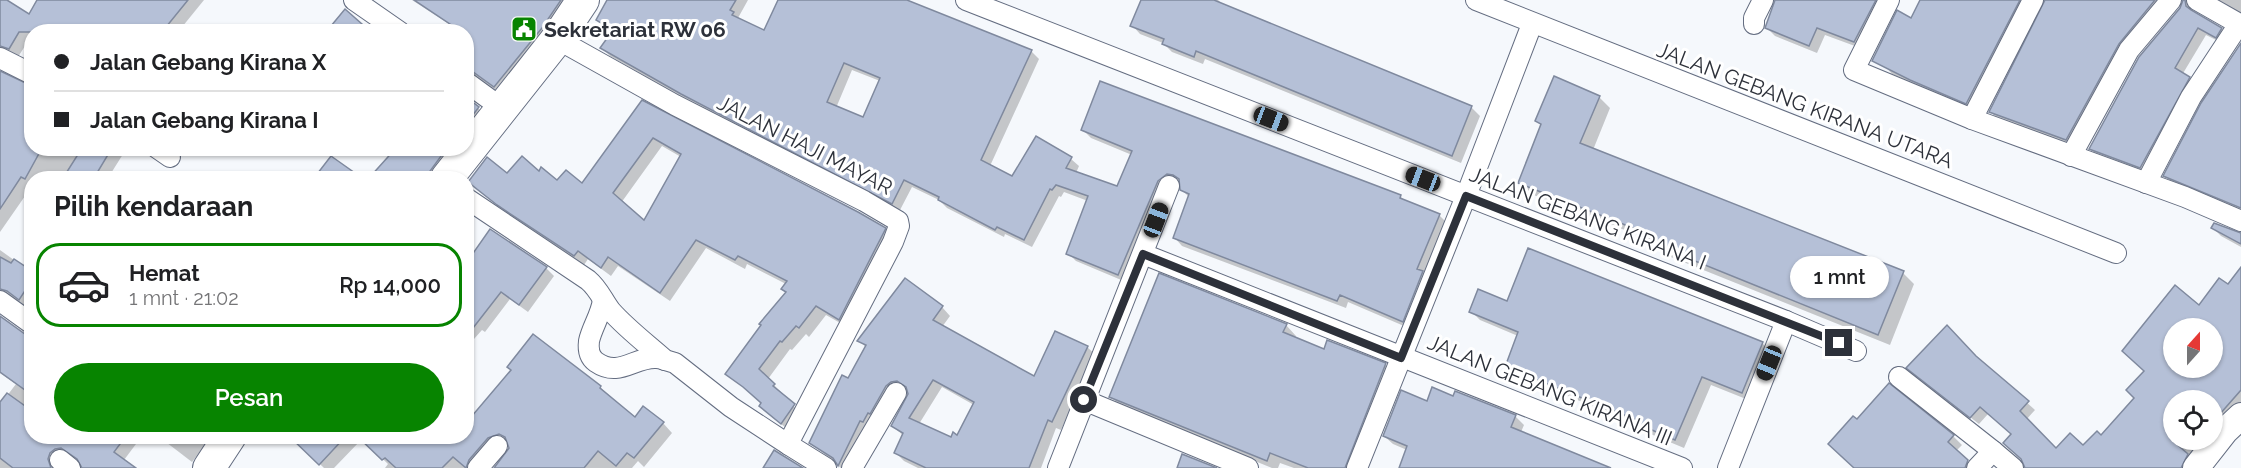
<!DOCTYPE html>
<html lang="id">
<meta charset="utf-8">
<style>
body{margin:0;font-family:Raleway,sans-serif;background:#f6f6f6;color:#202124;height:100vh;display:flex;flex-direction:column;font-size:22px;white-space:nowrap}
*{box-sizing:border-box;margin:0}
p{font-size:20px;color:#757577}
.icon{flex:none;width:33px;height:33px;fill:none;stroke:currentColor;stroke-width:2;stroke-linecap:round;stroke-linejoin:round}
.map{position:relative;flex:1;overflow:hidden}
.details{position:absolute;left:24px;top:171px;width:450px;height:273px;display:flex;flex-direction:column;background:#fff;border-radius:24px;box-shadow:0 2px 4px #0004}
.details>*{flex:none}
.hud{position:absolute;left:24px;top:24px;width:450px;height:132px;border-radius:24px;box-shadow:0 2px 4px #0004;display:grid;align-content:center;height:132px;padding:0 30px;background:#fff}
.needle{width:39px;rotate:21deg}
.controls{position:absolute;left:2163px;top:318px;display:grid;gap:12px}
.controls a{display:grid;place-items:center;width:60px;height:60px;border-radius:50%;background:#fff;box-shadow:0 2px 4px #0004;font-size:30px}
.end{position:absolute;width:27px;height:27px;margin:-14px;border:8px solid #2d313a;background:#fff;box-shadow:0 0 0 3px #fff}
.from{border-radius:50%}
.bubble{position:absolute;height:42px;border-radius:21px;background:#fff;box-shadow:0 2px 4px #0004;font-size:20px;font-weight:600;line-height:42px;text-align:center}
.car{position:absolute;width:18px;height:36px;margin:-18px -9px;border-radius:8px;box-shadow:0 0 4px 2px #0007;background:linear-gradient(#222 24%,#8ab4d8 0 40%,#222 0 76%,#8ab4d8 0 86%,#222 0)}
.hud b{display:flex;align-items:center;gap:21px;height:57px;font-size:22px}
.hud b+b{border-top:2px solid #e0e0e0}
.hud i{width:15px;height:15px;background:#202124}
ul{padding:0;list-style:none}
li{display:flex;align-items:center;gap:18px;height:84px;margin:0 12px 9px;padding:0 18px;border:3px solid transparent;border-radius:24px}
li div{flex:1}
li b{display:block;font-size:22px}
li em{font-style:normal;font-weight:600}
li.on{border-color:#078400}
li>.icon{width:54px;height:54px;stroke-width:1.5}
h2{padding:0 30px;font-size:27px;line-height:72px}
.button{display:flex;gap:12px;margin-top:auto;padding:12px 30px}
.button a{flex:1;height:69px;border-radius:36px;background:#078400;color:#fff;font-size:24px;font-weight:600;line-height:69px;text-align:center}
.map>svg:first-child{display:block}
.shadow{fill:#0003;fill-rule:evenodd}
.building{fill:#b5c0d7;stroke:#7f899e;stroke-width:1.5;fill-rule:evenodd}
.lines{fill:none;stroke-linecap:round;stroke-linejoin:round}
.minor-casing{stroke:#646d81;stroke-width:22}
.tertiary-casing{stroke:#646d81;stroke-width:28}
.primary-casing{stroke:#646d81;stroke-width:34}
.minor{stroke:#fff;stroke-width:20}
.tertiary{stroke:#fff;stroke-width:26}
.primary{stroke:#fff;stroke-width:32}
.route{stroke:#2d313a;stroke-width:8}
.labels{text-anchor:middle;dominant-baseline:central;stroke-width:6;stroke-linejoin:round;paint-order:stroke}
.poi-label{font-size:21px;font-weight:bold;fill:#2d313a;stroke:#fff;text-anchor:start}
.street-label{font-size:21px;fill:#2d313a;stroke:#fff}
</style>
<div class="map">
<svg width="2241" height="468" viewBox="0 0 2241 468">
<rect width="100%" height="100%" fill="#f5f8fc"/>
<g class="shadow">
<path d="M0 0H4L30 16 39 0H204L178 32H32V35L18 57 0 60Z"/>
<path d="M412 0H576L503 95 478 78 466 82V32H452L455 28Z"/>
<path d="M610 0H748L738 18 765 32 780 0H902L1031 51 1039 59 990 166 1012 178 1037 138 1071 159 1079 166 1076 173 1118 188 1132 155 1091 138 1083 130 1400 196 1406 202 1439 215 1447 223 1411 329 1348 302 1346 308 1182 246 1174 237 1189 197 1182 190 1181 182H1175L1126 282 1076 261 1068 253 1088 201 1064 192 1061 197 1059 196 1032 247 1005 234 1004 237 947 208 939 200 912 187 900 210 690 102 610 56 602 48 613 32 598 19ZM852 70 880 81 864 119 836 108Z"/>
<path d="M1142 0H1218L1224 6 1471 107 1480 116 1461 163 1205 59 1203 64 1172 52 1163 43 1140 34 1132 25Z"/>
<path d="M1780 0H1888L1863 49 1825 35 1817 53 1775 36 1767 28Z"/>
<path d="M1922 0H2032L1974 110 1892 74 1885 66Z"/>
<path d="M2045 0H2169L2074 147 1998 120 1991 112Z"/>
<path d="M2183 0H2196L2192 9 2195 14 2221 29 2229 37 2224 44 2206 35 2182 75 2196 86 2148 175 2098 156 2090 149 2182 8Z"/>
<path d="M2218 0H2241V13Z"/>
<path d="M2241 46V213L2172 183 2165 176Z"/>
<path d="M0 73 32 148H123L125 151 108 178H32V186L0 232Z"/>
<path d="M1599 97 1610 108 1593 150 1903 273 1914 284 1890 345 1666 255 1655 244 1656 242 1531 194 1520 182 1542 126 1537 121Z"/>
<path d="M466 98 487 116 466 143Z"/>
<path d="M643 102 885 229 894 238 849 328 826 315 809 337 806 334 792 350 790 349 768 379 783 394 782 396 803 415 791 432 770 415 755 396 727 374 788 293 786 284 747 264 745 269 706 248 670 301 618 266 611 276 588 259 584 265 509 214 470 182 507 175 539 173 557 182 582 185ZM662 146 681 157 644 223 621 203Z"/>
<path d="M397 148H463L435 178H381L376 173Z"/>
<path d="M331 158 359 178H316Z"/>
<path d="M2213 228 2241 234V247L2221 236Z"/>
<path d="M466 247 474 254 546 268 554 276 528 312 510 299 485 332 482 330 466 348Z"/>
<path d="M0 250 32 273V303L28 308 12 298H5L0 302Z"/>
<path d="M2241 270V407L2191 468H2025L2026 463 2005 443 2013 435 1988 414 1979 424 1916 375 1977 359 2035 410 2026 420 2056 450 2083 447 2101 437 2136 398 2145 371 2131 359 2229 286ZM2174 328H2212V368H2174ZM2174 400H2212V440H2174Z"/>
<path d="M1507 303 1762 343 1771 352 1751 401 1711 385 1684 448 1648 433 1642 426 1515 375 1506 366 1518 336 1480 320 1471 311Z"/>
<path d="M942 307 950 316 942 327 1035 378 1087 347 1096 355 1061 430 1056 428 1041 468H918L904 461 896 453 904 436 892 426 908 399V390L905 389 849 468H841L811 443 867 348 859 341ZM942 387 974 405 958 437 951 439 919 424Z"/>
<path d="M0 318 24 335 32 337V436H142L124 460 136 468H82L78 459 71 457 64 458 58 468H0V405L16 384 0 373Z"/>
<path d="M1286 325 1296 336 1295 338 1325 351 1385 365 1396 375 1358 468H1294L1280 463 1278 468H1272L1122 407 1111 397Z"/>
<path d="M600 387 635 419 663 423 672 433 644 467 638 461 632 468H495L510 448V443L502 444 482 468H385L388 464 362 439 334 468H324L291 436H466Z"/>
<path d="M1453 398 1515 416 1524 425 1521 432 1607 468H1401L1407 450 1393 444 1384 436 1427 403Z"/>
<path d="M1857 421 1953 436 1962 445 1956 451 1974 468H1855Z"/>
<path d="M158 436H212L192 462Z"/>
</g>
<g class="building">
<path d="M0 0H7L29 14 37 0H188L162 32H19L9 49 0 46Z"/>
<path d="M414 0H561L542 28 494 87 473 72 466 70V32H462Z"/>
<path d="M607 0H736L730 10 734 12 732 15 764 30 778 0H907L1032 50 981 160 1012 176 1036 136 1072 157 1066 168 1117 186 1132 151 1081 130 1100 81 1401 195 1400 198 1440 214 1417 269 1423 271 1403 322 1340 295 1337 301 1173 238 1189 194 1180 190 1179 179 1173 175 1167 174 1158 181 1118 275 1066 254 1088 196 1056 185 1052 190 1050 189 1024 240 997 227 995 230 938 200 939 197 904 180 892 204 681 94 600 48 613 30 596 20ZM844 63 880 78 863 117 827 102Z"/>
<path d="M1141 0H1214L1472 106 1452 156 1196 51 1194 57 1162 44 1164 39 1130 26Z"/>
<path d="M1775 0H1876L1854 42 1817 28 1809 46 1765 28Z"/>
<path d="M1920 0H2020L1966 104 1910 80 1872 61 1897 10 1911 18Z"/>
<path d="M2045 0H2155L2119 44 2066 140 1989 112Z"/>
<path d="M2183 0H2185L2186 6 2191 10 2222 28 2216 38 2198 28 2175 68 2190 77 2140 168 2089 149 2139 57 2180 8Z"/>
<path d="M345 9 371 32H326Z"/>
<path d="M2241 43V208L2163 176 2201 103Z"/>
<path d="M0 71 32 86V148H42L25 179 21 177 0 209Z"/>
<path d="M1554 76 1600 96 1580 143 1904 271 1878 335 1653 244 1656 237 1518 183 1541 124 1535 121Z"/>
<path d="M466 97 479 107 466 124Z"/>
<path d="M642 100 858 212 886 228 839 320 816 306 799 328 796 326 782 342 780 341 759 369 775 384 773 386 795 404 781 424 759 406 761 403 743 387 725 374 761 325 759 324 786 292 781 289 787 281 738 256 735 260 696 240 660 293 608 257 601 268 578 251 574 256 497 205 468 182 487 157 507 173 522 156 539 171 541 167 557 180 566 170 582 183ZM653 138 681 154 644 220 613 193Z"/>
<path d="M82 148H112L94 178H63Z"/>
<path d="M396 148H447L425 178H369Z"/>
<path d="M331 156 362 178H314Z"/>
<path d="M2214 223 2241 233V244L2211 228Z"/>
<path d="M490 229 547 267 519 305 501 292 466 337V245L474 252Z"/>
<path d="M1528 248 1763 342 1742 393 1702 377 1675 440 1638 424 1639 421 1505 367 1518 332 1469 312 1478 289 1507 301Z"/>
<path d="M0 257 11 263 14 259 32 271V280L19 300 7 291 0 289Z"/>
<path d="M2241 267V390L2212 423V400H2174V442L2188 454 2181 468H2025L2021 459 2003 443 2011 434 1980 407 1970 418 1906 368 1947 325 1976 356 2029 401 2020 411 2056 448 2070 433 2083 445 2097 431 2101 435 2134 398 2126 390 2144 371 2122 351 2175 285 2199 305 2219 278 2228 284ZM2174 328H2212V368H2174Z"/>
<path d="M1159 273 1287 324 1283 332 1324 349 1327 340 1386 363 1345 468H1308L1270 453 1267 461 1109 397Z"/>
<path d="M905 278 943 306 933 320 1034 376 1055 331 1088 346 1052 422 1048 420 1029 468H926L894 453 903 433 891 426 908 394 906 387 897 381 891 382 886 386 870 414 868 413 863 422 860 421 838 466 833 458 809 443 842 375 848 378 866 345 857 341ZM933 380 974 402 957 435 953 432 951 437 909 418Z"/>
<path d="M0 316 25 334 32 336V395L0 372Z"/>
<path d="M533 334 601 386 600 388 635 417 643 406 664 422 634 458 627 453 616 466 598 451 584 468H494L509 448 505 437 499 434 488 438 469 460 466 468 453 457 442 468H396L385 458 382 460 357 436H466V423L511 370 507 367Z"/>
<path d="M1889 383 1954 435 1948 442 1968 460 1965 468H1854L1828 444 1853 416 1857 419Z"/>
<path d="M1432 387 1453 396 1455 391 1516 415 1511 427 1611 468H1399L1407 446 1383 436 1401 390 1427 401Z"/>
<path d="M7 393 32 411V436H126L114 452 136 468H82L77 459 61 448 55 449 50 453 48 459 51 468H13L0 458V402Z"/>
<path d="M289 436H346L319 465Z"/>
<path d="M774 450 782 455 803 468H763Z"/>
<path d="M1182 454 1217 468H1177Z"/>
</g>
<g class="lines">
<g class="minor-casing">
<g id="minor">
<path d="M354 0 400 32"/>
<path d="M966 0 1786 321 1856 351"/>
<path d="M1476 0 2116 253"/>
<path d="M1889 0 1854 70 1972 119 2185 197 2241 221"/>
<path d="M2197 0 2241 25"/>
<path d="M1754 24V18L1763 0"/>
<path d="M557 39 675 105 864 201 898 221 899 226 893 242 791 438 789 445 826 468"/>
<path d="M0 58 32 74"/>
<path d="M466 82 503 109"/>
<path d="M1972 119 2033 0"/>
<path d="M157 148 170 157"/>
<path d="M2071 156 2129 50 2171 0"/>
<path d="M2146 183 2191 97 2239 24"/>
<path d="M466 198 588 280C599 289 603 301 611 311 627 329 647 344 665 360L675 363 731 407 789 445"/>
<path d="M1143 254 1682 468"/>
<path d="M603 300C601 315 592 327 589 341 588 349 589 357 596 362 619 378 634 357 656 358 659 358 662 359 665 360"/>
<path d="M0 301 32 324"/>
<path d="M1899 377 1993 451"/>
<path d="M1084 400 1248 468"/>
<path d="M60 460 70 468"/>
<path d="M478 468 497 446"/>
<path d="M852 468 896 393"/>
<path d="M1058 468 1169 186"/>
<path d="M1357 468 1466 196 1532 24"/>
<path d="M1728 468 1786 321"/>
<path d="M1977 468 1993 451 2013 468"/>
</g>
</g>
<g class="tertiary-casing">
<path id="tertiary" d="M2196 468 2225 431 2241 416"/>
</g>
<g class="primary-casing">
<g id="primary">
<path d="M447 178 557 39 583 0"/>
<path d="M209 468 230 436"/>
</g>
</g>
<use href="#minor" class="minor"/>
<use href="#tertiary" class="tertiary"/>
<use href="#primary" class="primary"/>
</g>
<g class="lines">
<path class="route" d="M1084 400 1143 254 1401 358 1466 196 1839 343"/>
</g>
<defs>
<g id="civic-square" transform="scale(1.35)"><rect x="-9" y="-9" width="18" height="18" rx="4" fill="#078400" stroke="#fff"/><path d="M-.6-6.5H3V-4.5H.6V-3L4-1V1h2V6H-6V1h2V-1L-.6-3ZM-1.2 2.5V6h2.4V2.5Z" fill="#fff"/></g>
</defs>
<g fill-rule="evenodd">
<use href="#civic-square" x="524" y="29"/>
</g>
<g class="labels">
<g class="poi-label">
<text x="544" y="29">Sekretariat RW 06</text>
</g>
<g class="street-label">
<text transform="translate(1805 105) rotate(21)">JALAN GEBANG KIRANA UTARA</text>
<text transform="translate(805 145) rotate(27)">JALAN HAJI MAYAR</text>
<text transform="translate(1588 218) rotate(21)">JALAN GEBANG KIRANA I</text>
<text transform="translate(1550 390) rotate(22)">JALAN GEBANG KIRANA III</text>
</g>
</g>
</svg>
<div class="controls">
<a><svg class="needle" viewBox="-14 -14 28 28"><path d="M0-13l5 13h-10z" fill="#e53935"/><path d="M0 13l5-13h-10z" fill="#757577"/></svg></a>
<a><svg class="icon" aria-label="locate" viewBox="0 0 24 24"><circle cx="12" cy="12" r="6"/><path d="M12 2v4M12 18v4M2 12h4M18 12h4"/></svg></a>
</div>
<i class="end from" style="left:1084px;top:400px"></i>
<i class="end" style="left:1839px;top:343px"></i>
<div class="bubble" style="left:1790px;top:256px;width:99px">1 mnt</div>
<i class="car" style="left:1271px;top:119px;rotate:111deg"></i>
<i class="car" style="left:1423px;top:179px;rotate:291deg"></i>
<i class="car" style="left:1156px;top:220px;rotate:21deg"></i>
<i class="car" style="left:1769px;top:363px;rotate:202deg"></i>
<div class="hud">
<b><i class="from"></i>Jalan Gebang Kirana X</b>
<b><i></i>Jalan Gebang Kirana I</b>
</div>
<section class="details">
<h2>Pilih kendaraan</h2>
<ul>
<li class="on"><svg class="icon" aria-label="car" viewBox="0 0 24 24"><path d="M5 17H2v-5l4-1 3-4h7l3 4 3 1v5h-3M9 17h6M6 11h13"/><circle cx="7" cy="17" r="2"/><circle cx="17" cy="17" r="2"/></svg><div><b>Hemat</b><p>1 mnt · 21:02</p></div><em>Rp 14,000</em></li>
</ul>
<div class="button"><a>Pesan</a></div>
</section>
</div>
